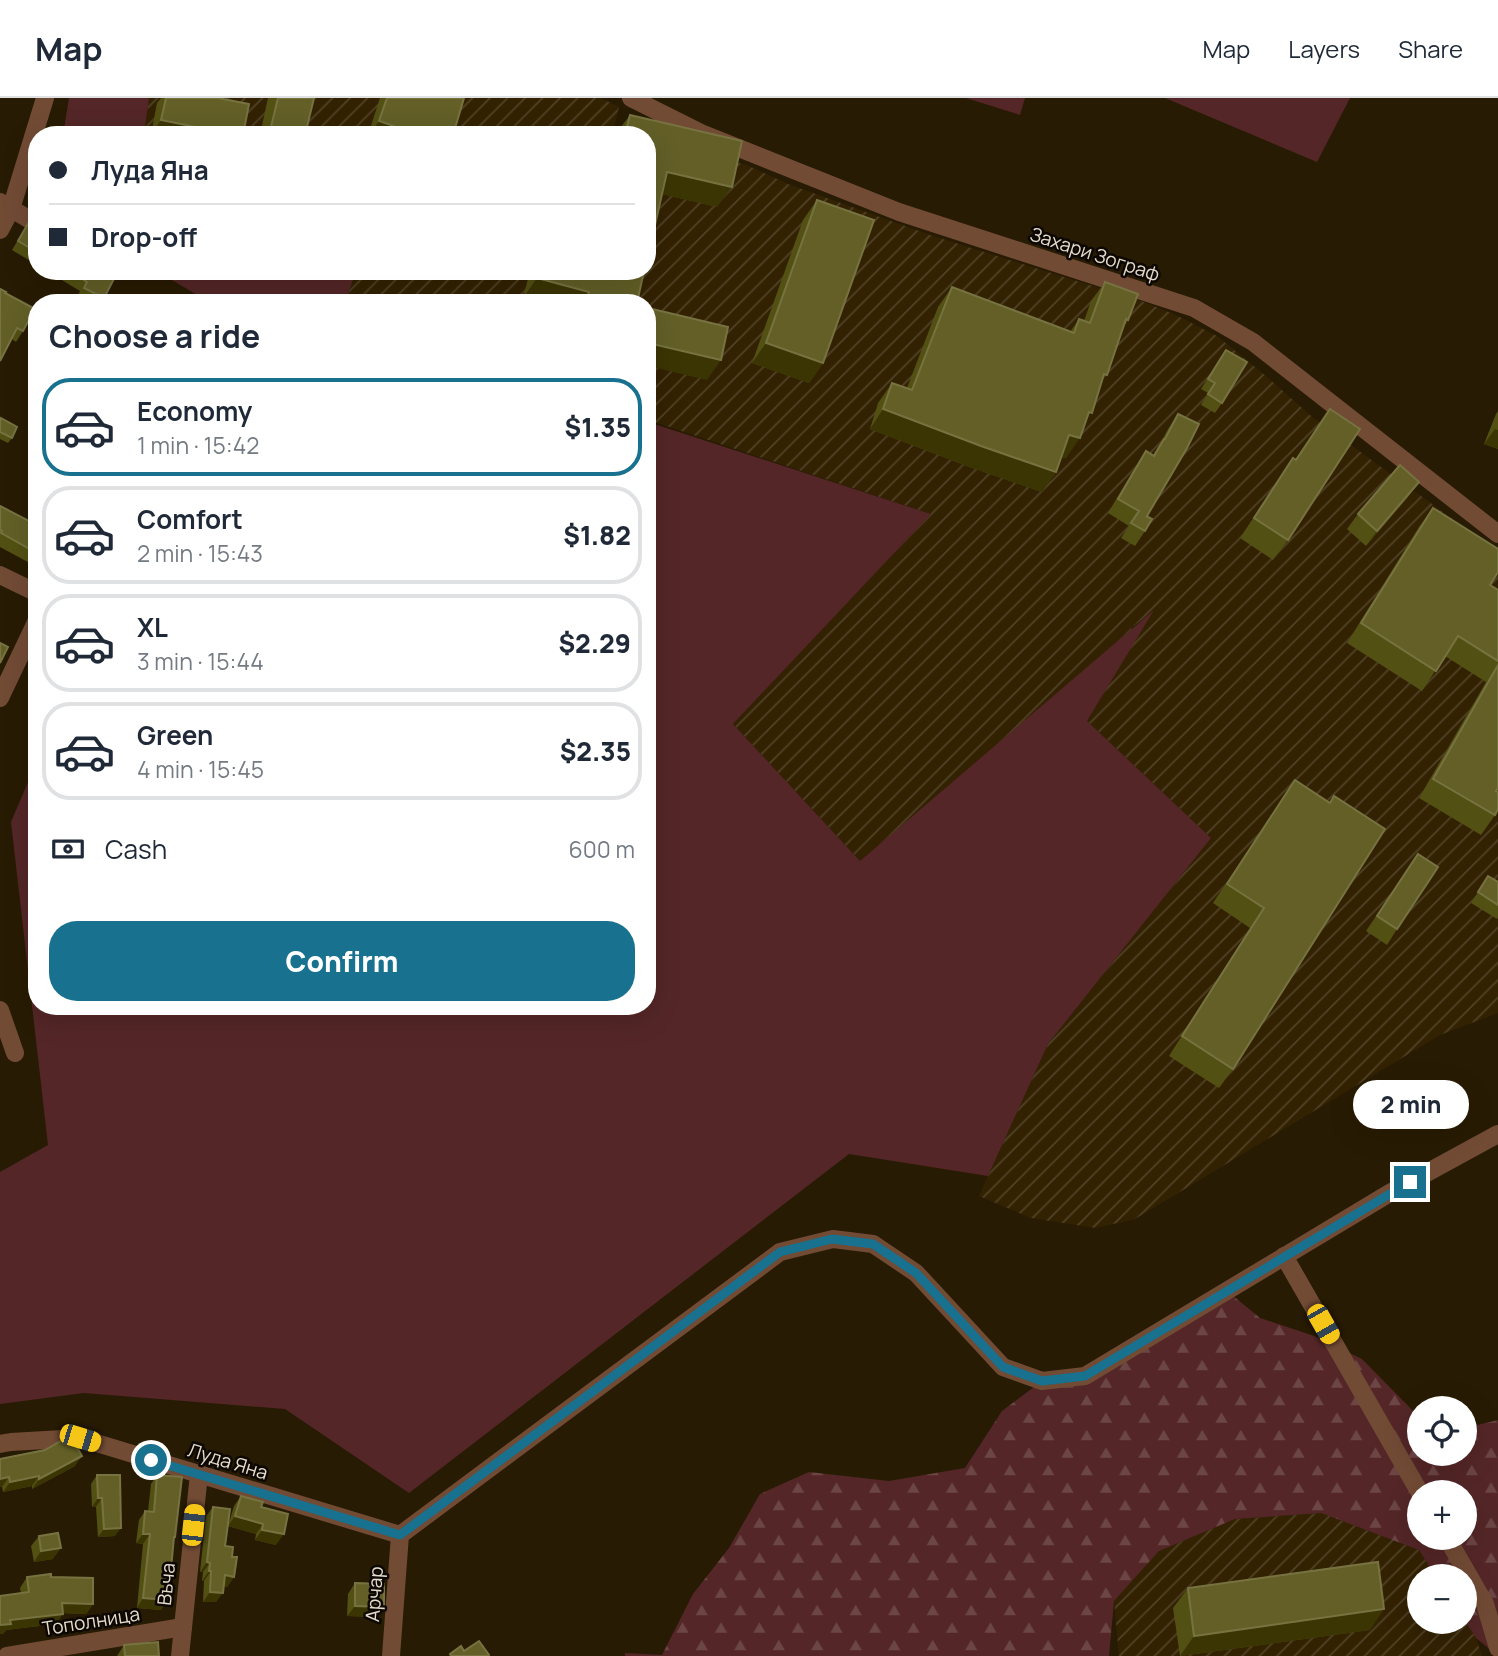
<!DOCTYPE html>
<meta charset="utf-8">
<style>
body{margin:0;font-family:Manrope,sans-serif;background:#f2f2f3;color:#1f2937;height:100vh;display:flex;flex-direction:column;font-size:26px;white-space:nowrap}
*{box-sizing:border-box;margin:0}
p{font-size:23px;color:#747a83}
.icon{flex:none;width:38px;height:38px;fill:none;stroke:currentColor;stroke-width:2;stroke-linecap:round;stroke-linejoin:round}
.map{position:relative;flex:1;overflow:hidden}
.sheet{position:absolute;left:28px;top:196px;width:628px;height:721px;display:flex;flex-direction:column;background:#fff;border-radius:28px;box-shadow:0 7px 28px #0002}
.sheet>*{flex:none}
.guide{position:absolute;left:28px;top:28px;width:628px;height:154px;border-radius:28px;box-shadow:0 7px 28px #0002;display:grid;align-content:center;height:154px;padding:0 21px;background:#fff}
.buttons{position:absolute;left:1407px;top:1298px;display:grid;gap:14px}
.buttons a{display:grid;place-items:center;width:70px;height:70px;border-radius:50%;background:#fff;box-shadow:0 7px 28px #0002;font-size:35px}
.end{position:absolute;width:32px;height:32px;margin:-16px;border:9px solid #17718f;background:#fff;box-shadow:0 0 0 4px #fff}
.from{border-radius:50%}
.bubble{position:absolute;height:49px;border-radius:24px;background:#fff;box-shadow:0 7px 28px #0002;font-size:23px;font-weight:800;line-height:49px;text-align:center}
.car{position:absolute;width:21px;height:42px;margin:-21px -10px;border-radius:9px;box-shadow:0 0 5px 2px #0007;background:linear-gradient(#f5c518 24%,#345 0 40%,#f5c518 0 76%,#345 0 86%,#f5c518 0)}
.guide b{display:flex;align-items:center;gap:24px;height:66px;font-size:26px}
.guide b+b{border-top:2px solid #e0e1e3}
.guide i{width:18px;height:18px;background:#1f2937}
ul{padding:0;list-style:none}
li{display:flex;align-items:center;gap:21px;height:98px;margin:0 14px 10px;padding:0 7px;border:4px solid #e0e1e3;border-radius:28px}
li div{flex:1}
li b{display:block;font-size:26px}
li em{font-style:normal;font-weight:800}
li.current{border-color:#17718f}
li>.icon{width:63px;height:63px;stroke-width:1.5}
h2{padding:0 21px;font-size:32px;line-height:84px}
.pay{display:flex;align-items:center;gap:18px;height:77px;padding:0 21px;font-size:26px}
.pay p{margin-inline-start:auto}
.cta{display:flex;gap:14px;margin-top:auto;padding:14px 21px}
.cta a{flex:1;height:80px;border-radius:28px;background:#17718f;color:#fff;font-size:28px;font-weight:800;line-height:80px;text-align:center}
header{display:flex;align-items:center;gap:42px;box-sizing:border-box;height:98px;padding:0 35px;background:#fff;border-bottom:2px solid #e0e1e3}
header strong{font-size:33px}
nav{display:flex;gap:38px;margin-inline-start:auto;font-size:24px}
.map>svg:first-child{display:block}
.industrial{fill:url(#industrial-furrows)}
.grass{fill:#542627}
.forest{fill:url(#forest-firs);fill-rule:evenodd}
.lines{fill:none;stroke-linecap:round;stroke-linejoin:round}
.minor{stroke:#724b35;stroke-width:18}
.wall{fill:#535013}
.shaded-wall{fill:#3b3504}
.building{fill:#635f27;stroke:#777341;stroke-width:2}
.route{stroke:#17718f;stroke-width:9}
.labels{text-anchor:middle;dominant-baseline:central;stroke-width:5;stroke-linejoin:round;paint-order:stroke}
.street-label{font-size:19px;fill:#e4dbcd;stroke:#0c0701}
</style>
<header>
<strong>Map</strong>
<nav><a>Map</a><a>Layers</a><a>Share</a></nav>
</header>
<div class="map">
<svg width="1498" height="1558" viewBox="0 0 1498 1558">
<defs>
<pattern id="industrial-furrows" width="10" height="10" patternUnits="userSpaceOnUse" patternTransform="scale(1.75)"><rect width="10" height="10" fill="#332202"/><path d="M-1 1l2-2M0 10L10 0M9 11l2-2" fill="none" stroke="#504226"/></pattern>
<pattern id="forest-firs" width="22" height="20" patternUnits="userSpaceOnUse" patternTransform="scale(1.75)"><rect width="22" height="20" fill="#542627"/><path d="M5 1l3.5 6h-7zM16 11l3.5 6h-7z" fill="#6c4545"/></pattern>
</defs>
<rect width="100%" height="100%" fill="#281b03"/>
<g class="industrial">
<path d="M149 0H601L619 9 613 34 621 37H144Z"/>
<path d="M648 43 747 67 788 86 933 138 1141 203 1176 217 1217 238 1266 278 1311 318 1498 454V915L1440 937 1135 1121 1096 1130 1031 1120 979 1098 1048 946 1211 740 1087 623 1152 514 1131 530 1133 534 860 763 733 626 931 416 648 322V205H345L356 173H648Z"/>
<path d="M1321 1415 1419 1452 1436 1479H1419V1524L1465 1523 1476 1540 1482 1558H1119L1114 1503 1159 1453 1235 1421Z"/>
</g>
<g class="grass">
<path d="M69 0H149L144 37H63Z"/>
<path d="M966 0H1025L1020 17Z"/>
<path d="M1165 0H1350L1317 64Z"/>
<path d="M157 173H356L345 205H204L202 200Z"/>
<path d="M648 324 931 416 733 626 860 763 1154 512 1087 623 1211 740 1048 946 988 1078 849 1056 409 1395 285 1311 84 1295 0 1306V1074L48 1047 11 724 37 663V908H648Z"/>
</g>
<path class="forest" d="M1226 1192 1260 1220 1314 1238 1362 1261 1419 1319V1356H1465V1330L1498 1322V1558L1476 1540 1465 1523V1479H1436L1419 1452 1321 1415 1235 1421 1159 1453 1114 1503 1109 1558H625V1555L662 1557 693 1496 729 1450 760 1396 809 1374 889 1383 965 1370 1002 1313 1042 1283 1085 1278ZM1419 1395H1465V1440H1419Z"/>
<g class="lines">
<g class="minor">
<path d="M631 0 701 35 899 114 1194 210 1253 244 1498 436"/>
<path d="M0 104 37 126"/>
<path d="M0 132 11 111 45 0"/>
<path d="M0 477 37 495"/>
<path d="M0 600 37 522"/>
<path d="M0 912 15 955"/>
<path d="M1284 1158 1420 1395"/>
<path d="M0 1346 11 1344 80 1340 400 1437"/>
<path d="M400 1437 780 1154 833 1141 873 1146 916 1175 1003 1269 1042 1283 1085 1278 1388 1096 1498 1036"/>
<path d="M1447 1440 1485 1506 1498 1550"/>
<path d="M7 1558 183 1529"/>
<path d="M180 1558 199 1376"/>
<path d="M391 1558 400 1437"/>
</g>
</g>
<g class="wall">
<path d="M161 0H218L243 37H151L157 5Z"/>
<path d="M268 0H314L305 37H260Z"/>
<path d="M380 0H464L453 37H368Z"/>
<path d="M630 17 717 109 662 96 648 37H615Z"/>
<path d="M817 102 823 265 809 285 752 265 803 122Z"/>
<path d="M29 124 37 129V167L12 152Z"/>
<path d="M47 173H104V200L101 205H87L77 199 80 193Z"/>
<path d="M530 173H644L637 205H540L523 200Z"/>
<path d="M1105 184 1128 222 1124 229 1086 324 1066 360 1061 359 1056 374 1042 394 967 368 870 331 878 305 892 285 907 290 938 209 952 189 1070 234 1079 221 1084 223 1091 203Z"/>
<path d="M5 195 23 233 16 244 12 241Z"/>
<path d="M1226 252 1222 305 1215 315 1201 307 1208 295 1201 291Z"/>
<path d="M1330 311 1288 442 1273 462 1240 440 1279 381 1293 360 1295 362Z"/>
<path d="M1498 313V351L1484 346 1496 316Z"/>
<path d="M1178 316 1147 418 1145 433 1135 448 1121 440 1129 428 1108 415 1136 368 1146 353 1153 357 1160 346 1168 331Z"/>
<path d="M0 322 12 340 8 345 0 341Z"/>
<path d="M37 360V381L28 377Z"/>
<path d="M1408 399 1366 448 1347 431 1358 416Z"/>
<path d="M0 408 37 427V469L0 449Z"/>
<path d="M1433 410 1490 487 1498 492V690L1496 693 1495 717 1481 737 1419 700 1486 584 1445 558 1422 593 1347 545 1419 429Z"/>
<path d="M1295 682 1233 971 1219 990 1169 958 1250 830 1213 805Z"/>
<path d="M1418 756 1397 831 1387 847 1366 833Z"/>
<path d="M1488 778 1498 784V820L1497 821 1471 805Z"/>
<path d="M0 1361 75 1368 32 1391V1388L3 1394 2 1389H0Z"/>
<path d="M97 1377 115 1438 98 1439 96 1409H92L91 1386Z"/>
<path d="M157 1377 175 1439 174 1441 161 1512 137 1510 143 1446 136 1445 139 1422 145 1413H148L151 1386Z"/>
<path d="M241 1398 261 1409 276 1447 255 1442 256 1436 228 1428 234 1408Z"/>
<path d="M213 1409 225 1448 232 1459 234 1479 227 1489 224 1488 216 1504H203L204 1483H202L203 1474H200L206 1418Z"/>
<path d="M39 1438 53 1461 34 1464 31 1448Z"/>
<path d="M27 1479H51L93 1506 86 1516 63 1515 56 1526 6 1532 3 1536 21 1495 20 1490Z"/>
<path d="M355 1485 376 1519 347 1518 348 1496Z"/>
<path d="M1188 1490 1370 1532 1180 1558 1173 1510Z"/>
<path d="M124 1547 159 1558H117Z"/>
</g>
<g class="shaded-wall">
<path d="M161 22 235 37H151Z"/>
<path d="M379 23 419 37H369Z"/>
<path d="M667 74 732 89 717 109 653 94Z"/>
<path d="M537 180 589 194 581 205H540L523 200Z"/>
<path d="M648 245 721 262 707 282 648 268Z"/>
<path d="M766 245 823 265 809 285 752 265Z"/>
<path d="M883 311 1056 374 1042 394 967 368 870 331Z"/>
<path d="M1495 331 1498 332V351L1484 346Z"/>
<path d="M1069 337 1080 340 1066 360 1055 357Z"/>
<path d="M1419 384 1408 399 1366 448 1377 433Z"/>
<path d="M82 1358 75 1368 32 1391 39 1381Z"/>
<path d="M39 1378 32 1388 3 1394 10 1384Z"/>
<path d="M9 1379 2 1389H0V1381Z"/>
<path d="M98 1400H102L96 1409H92Z"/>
<path d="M235 1418 263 1426 256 1436 228 1428Z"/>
<path d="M121 1430 115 1438 98 1439 104 1431Z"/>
<path d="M262 1432 284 1436 276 1447 255 1442Z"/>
<path d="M143 1436H150L143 1446 136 1445Z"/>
<path d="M61 1450 53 1461 34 1464 41 1453Z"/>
<path d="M207 1464 210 1465 203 1474H200Z"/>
<path d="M209 1473H211L204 1483H202Z"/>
<path d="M225 1477 234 1479 227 1489 218 1487Z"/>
<path d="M210 1494 223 1495 216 1504H203Z"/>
<path d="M143 1500 168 1502 161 1512 137 1510Z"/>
<path d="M62 1505 93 1506 86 1516 55 1515Z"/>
<path d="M355 1508 384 1509 376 1519 347 1518Z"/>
<path d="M1384 1511 1370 1532 1180 1558 1194 1538Z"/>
<path d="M63 1516 56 1526 6 1532 3 1536H0V1527L10 1522Z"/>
</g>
<g class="building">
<path d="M166 0H218L249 6 243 37H235L161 22Z"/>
<path d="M278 0H314L305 37H269Z"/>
<path d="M387 0H464L453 37H419L379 23Z"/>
<path d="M630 17 742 43 732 89 667 74 648 158V37H625Z"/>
<path d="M577 33 592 37H576Z"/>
<path d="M817 102 874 122 823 265 766 245Z"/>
<path d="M29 124 37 129V154L18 143Z"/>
<path d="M70 173H104L115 179 104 200 84 190 87 184Z"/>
<path d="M539 173H644L637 205H586L589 194 537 180Z"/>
<path d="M1105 184 1138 196 1128 222 1126 221 1107 277 1104 276 1092 315 1089 314 1080 340 1069 337 1056 374 981 348 883 311 892 285 912 292 952 189 1074 235 1079 221 1090 225Z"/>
<path d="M0 191 6 194 5 195 35 211 23 233 17 230 0 263Z"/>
<path d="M648 210 728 229 721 262 648 245Z"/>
<path d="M1226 252 1247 264 1222 305 1208 296 1215 285 1208 281Z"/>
<path d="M1330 311 1360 331 1288 442 1254 420 1293 360 1296 362Z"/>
<path d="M1178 316 1199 326 1187 350 1147 418H1146L1152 421 1145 433 1131 425 1139 413 1118 401 1146 353 1154 358 1164 341H1165Z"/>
<path d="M1 320 17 329 12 340 0 334V323Z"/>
<path d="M1400 367 1419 384 1377 433 1358 416Z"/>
<path d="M0 408 37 427V455L1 435 2 433 0 432Z"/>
<path d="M1433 410 1498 451V474L1490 487 1498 492V563L1458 538 1436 573 1361 525Z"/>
<path d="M0 545 8 549 0 565Z"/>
<path d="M1498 567V690L1496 693 1498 694V711L1495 717 1433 681Z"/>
<path d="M1295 682 1330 705 1334 698 1385 731 1233 971 1182 938 1264 810 1227 786Z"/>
<path d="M1418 756 1438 769 1397 831 1377 818Z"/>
<path d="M1488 778 1498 784V807L1478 794Z"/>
<path d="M73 1342 82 1358 39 1381V1378L10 1384 9 1379 0 1381V1361L45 1352 61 1343Z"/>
<path d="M97 1377H120L121 1430 104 1431 102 1400H98Z"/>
<path d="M157 1377 182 1379 175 1439H174L168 1502 143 1500 150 1436H143L145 1413 154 1414Z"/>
<path d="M241 1398 263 1404 261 1409 288 1416 284 1436 262 1432 263 1426 235 1418Z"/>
<path d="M213 1409 230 1411 225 1448 233 1449 232 1459H237L234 1479 225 1477 223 1495 210 1494 211 1473H209L210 1465 207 1464Z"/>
<path d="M58 1435 61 1450 41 1453 39 1438Z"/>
<path d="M1378 1464 1384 1511 1194 1538 1188 1490Z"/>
<path d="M51 1476V1479L93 1480V1506L62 1505 63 1516 10 1522 11 1526 0 1527V1498L29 1494 27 1479Z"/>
<path d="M355 1485 384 1486V1509L355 1508Z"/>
<path d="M479 1543 489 1557 488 1558H451L450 1556 461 1548 464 1553Z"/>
<path d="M158 1544 159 1558H125L124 1547Z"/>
</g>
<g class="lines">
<path class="route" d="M151 1362 400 1437 780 1154 832 1141 873 1146 916 1175 1003 1269 1042 1283 1085 1278 1410 1084"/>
</g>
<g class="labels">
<g class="street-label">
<text transform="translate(1095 156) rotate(18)">Захари Зограф</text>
<text transform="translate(228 1363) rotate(17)">Луда Яна</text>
<text transform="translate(166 1486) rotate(-84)">Въча</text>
<text transform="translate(374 1496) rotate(-86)">Арчар</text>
<text transform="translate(91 1523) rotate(-9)">Тополница</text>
</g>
</g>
</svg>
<div class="buttons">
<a><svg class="icon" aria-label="locate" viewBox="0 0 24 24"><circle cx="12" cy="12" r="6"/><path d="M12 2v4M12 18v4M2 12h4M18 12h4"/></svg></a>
<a>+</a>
<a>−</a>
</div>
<i class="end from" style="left:151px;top:1362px"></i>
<i class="end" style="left:1410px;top:1084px"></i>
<div class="bubble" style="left:1353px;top:982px;width:116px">2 min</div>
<i class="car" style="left:1323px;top:1226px;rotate:150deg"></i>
<i class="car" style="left:80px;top:1340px;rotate:107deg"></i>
<i class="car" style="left:193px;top:1427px;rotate:6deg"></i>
<div class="guide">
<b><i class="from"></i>Луда Яна</b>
<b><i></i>Drop-off</b>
</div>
<section class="sheet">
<h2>Choose a ride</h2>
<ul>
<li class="current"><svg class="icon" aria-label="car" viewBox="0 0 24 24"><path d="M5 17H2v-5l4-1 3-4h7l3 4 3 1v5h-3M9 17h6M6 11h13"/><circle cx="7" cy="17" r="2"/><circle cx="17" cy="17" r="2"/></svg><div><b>Economy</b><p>1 min · 15:42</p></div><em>$1.35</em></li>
<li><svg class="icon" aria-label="car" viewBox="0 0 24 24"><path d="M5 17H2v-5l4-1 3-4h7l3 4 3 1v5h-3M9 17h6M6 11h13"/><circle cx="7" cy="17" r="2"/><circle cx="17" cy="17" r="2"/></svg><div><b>Comfort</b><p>2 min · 15:43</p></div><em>$1.82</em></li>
<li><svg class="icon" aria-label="car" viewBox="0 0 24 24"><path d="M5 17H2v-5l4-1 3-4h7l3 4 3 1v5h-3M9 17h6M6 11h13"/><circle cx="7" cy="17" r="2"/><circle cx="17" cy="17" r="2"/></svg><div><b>XL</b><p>3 min · 15:44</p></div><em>$2.29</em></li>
<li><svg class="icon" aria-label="car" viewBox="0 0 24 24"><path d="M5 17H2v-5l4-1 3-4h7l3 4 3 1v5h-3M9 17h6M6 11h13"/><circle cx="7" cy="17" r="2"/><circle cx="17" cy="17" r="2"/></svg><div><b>Green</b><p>4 min · 15:45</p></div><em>$2.35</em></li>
</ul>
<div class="pay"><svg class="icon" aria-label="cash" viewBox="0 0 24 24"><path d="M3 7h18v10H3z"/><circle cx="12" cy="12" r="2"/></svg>Cash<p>600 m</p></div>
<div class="cta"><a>Confirm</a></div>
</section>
</div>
